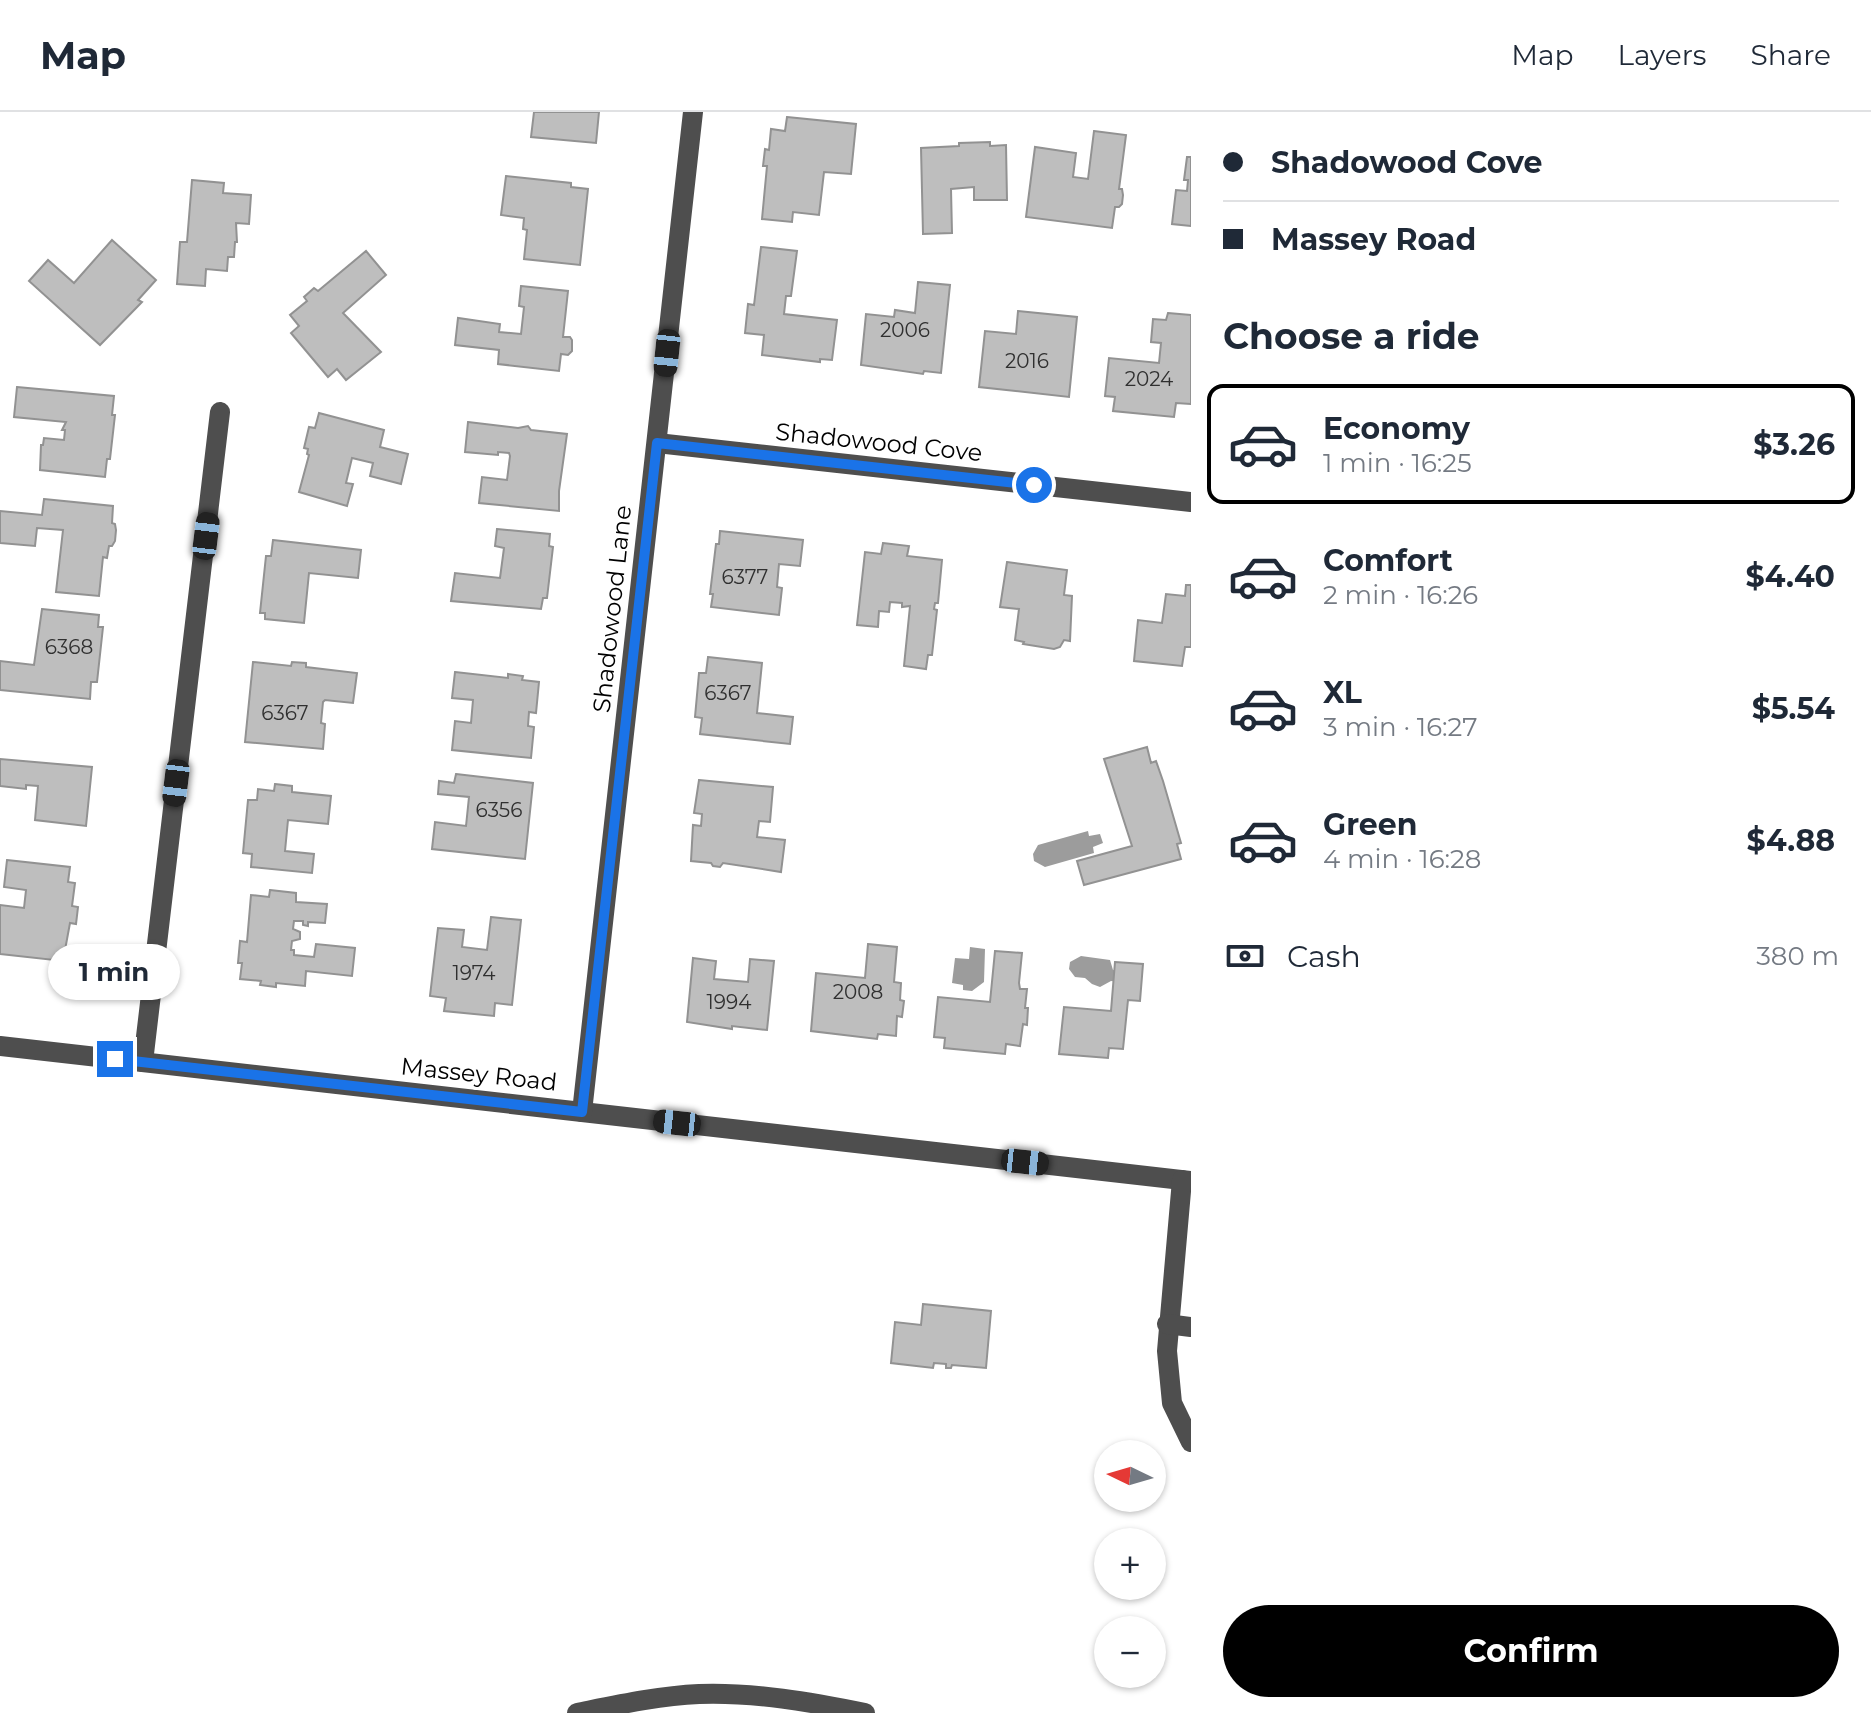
<!DOCTYPE html>
<meta charset="utf-8">
<style>
body{margin:0;font-family:Montserrat,sans-serif;background:#f2f2f3;color:#1f2937;height:100vh;display:flex;flex-direction:column;font-size:30px;white-space:nowrap}
*{box-sizing:border-box;margin:0}
p{font-size:26px;color:#747a83}
.icon{flex:none;width:44px;height:44px;fill:none;stroke:currentColor;stroke-width:2;stroke-linecap:round;stroke-linejoin:round}
.map{position:relative;flex:1;overflow:hidden}
.side{display:flex;flex-direction:column;background:#fff;width:680px}
.side>*{flex:none}
.hud{display:grid;align-content:center;height:176px;padding:0 32px;background:#fff}
.needle{width:52px;rotate:275deg}
.controls{position:absolute;left:1094px;top:1328px;display:grid;gap:16px}
.controls a{display:grid;place-items:center;width:72px;height:72px;border-radius:50%;background:#fff;box-shadow:0 2px 6px #0004;font-size:40px}
.end{position:absolute;width:36px;height:36px;margin:-18px;border:10px solid #1a73e8;background:#fff;box-shadow:0 0 0 4px #fff}
.from{border-radius:50%}
.bubble{position:absolute;height:56px;border-radius:28px;background:#fff;box-shadow:0 2px 6px #0004;font-size:26px;font-weight:700;line-height:56px;text-align:center}
.car{position:absolute;width:24px;height:48px;margin:-24px -12px;border-radius:10px;box-shadow:0 0 6px 2px #0007;background:linear-gradient(#222 24%,#8ab4d8 0 40%,#222 0 76%,#8ab4d8 0 86%,#222 0)}
.hud b{display:flex;align-items:center;gap:28px;height:76px;font-size:30px}
.hud b+b{border-top:2px solid #e0e1e3}
.hud i{width:20px;height:20px;background:#1f2937}
ul{padding:0;list-style:none}
li{display:flex;align-items:center;gap:24px;height:120px;margin:0 16px 12px;padding:0 16px;border:4px solid transparent;border-radius:16px}
li div{flex:1}
li b{display:block;font-size:30px}
li em{font-style:normal;font-weight:700}
li.selected{border-color:#000}
li>.icon{width:72px;height:72px;stroke-width:1.5}
h2{padding:0 32px;font-size:36px;line-height:96px}
.pay{display:flex;align-items:center;gap:20px;height:88px;padding:0 32px;font-size:30px}
.pay p{margin-inline-start:auto}
.button{display:flex;gap:16px;margin-top:auto;padding:16px 32px}
.button a{flex:1;height:92px;border-radius:48px;background:#000;color:#fff;font-size:32px;font-weight:700;line-height:92px;text-align:center}
header{display:flex;align-items:center;gap:48px;box-sizing:border-box;height:112px;padding:0 40px;background:#fff;border-bottom:2px solid #e0e1e3}
header strong{font-size:38px}
nav{display:flex;gap:44px;margin-inline-start:auto;font-size:28px}
main{display:flex;flex:1;min-height:0}
.map>svg:first-child{display:block}
.water{fill:#9c9c9c}
.building{fill:#bebebe;stroke:#929292;stroke-width:2}
.lines{fill:none;stroke-linecap:round;stroke-linejoin:round}
.minor{stroke:#4e4e4e;stroke-width:20}
.route{stroke:#1a73e8;stroke-width:10}
.labels{text-anchor:middle;dominant-baseline:central;stroke-width:6;stroke-linejoin:round;paint-order:stroke}
.number-label{font-size:20px;fill:#303030}
.street-label{font-size:24px;fill:#000;stroke:#fff}
</style>
<header>
<strong>Map</strong>
<nav><a>Map</a><a>Layers</a><a>Share</a></nav>
</header>
<main>
<div class="map">
<svg width="1191" height="1601" viewBox="0 0 1191 1601">
<rect width="100%" height="100%" fill="#fff"/>
<g class="water">
<path d="M1088 719 1089 724 1100 722 1103 731 1093 735 1094 741 1045 755 1034 749 1033 742 1038 733Z"/>
<path d="M970 835 985 837 984 870 972 879 963 878V873L952 871 955 846 969 847Z"/>
<path d="M1081 844 1110 848 1113 858 1121 859 1119 870 1111 869 1100 875 1092 872 1085 866 1075 865 1069 857 1070 850Z"/>
</g>
<g class="building">
<path d="M534 0H599L596 31 531 25Z"/>
<path d="M787 5 856 12 851 62 824 60 819 103 793 100 792 110 762 107 767 54H763L765 37 769 38 771 17 785 19Z"/>
<path d="M1094 19 1126 23 1119 77H1122L1123 83 1122 92 1119 95H1115L1112 116 1026 105 1035 35 1076 41 1073 65 1088 67Z"/>
<path d="M990 30V34L1006 33 1007 88H974V75L951 77 952 121 923 122 921 36 959 34V31Z"/>
<path d="M1187 45H1191V114L1172 112 1176 78 1187 79 1188 68H1184Z"/>
<path d="M506 64 571 71V75L588 77 580 153 524 147 527 118 523 117 524 106 501 103Z"/>
<path d="M192 68 224 71 223 81 251 83 249 112 236 111 237 130H235L234 145H228L227 159 206 157 205 174 177 172 180 130H187Z"/>
<path d="M112 128 156 168 138 188 142 190 100 233 29 169 48 148 74 171Z"/>
<path d="M761 135 797 139 791 184H786L784 202 837 208 832 248 820 247V250L762 243 764 223 745 221 748 192 754 193Z"/>
<path d="M366 139 386 163 343 201 381 240 346 268 337 257 328 265 291 221 299 214 290 203 307 189 304 185 314 176 318 179Z"/>
<path d="M918 170 950 173 941 261 924 259 923 262 861 253 866 202 894 205 895 198 915 201Z"/>
<path d="M521 174 568 179 563 225H570L572 228V239L568 243 561 242 559 259 498 252 499 238 455 233 458 206 500 212 499 220 521 222 524 195 519 194Z"/>
<path d="M1018 199 1077 205 1069 285 979 275 985 219 1016 222Z"/>
<path d="M1168 201 1191 203V292L1176 291 1174 305 1113 299 1115 285 1105 284 1109 246 1159 251 1161 231 1151 230 1153 207 1166 208Z"/>
<path d="M17 275 114 284 112 303H115L110 347H107L105 365 40 358 41 333H43L44 326 64 328 65 318H62L66 310 14 305Z"/>
<path d="M319 301 384 318 380 335 408 342 401 372 370 364 373 351 352 346 346 371 353 372 347 394 299 380 309 343 307 342 308 337 304 336 309 315 315 316Z"/>
<path d="M468 310 518 316 528 314 531 318 567 322 559 379V399L479 391 482 365 507 368 510 344 509 341 498 340V343L465 340Z"/>
<path d="M44 387 113 394 112 411 115 412 116 418 115 429 112 434H109L107 446 103 445 99 484 56 480 63 418 37 416 35 434 0 431V399L42 403Z"/>
<path d="M497 417 550 422 549 434 553 435 547 486H543L541 497 451 489 455 461 500 466 504 436 495 434Z"/>
<path d="M720 419 803 428 800 454 779 452 777 475 782 476 779 503 711 495 713 482H710L716 432H719Z"/>
<path d="M273 428 361 438 358 466 309 461 304 511 265 507V501H260L266 444H271Z"/>
<path d="M883 431 909 434 907 444 942 448 938 491H935L934 497 937 498 932 543H928L926 557 904 554 910 494 902 495V491L890 490 889 500 879 499 878 515 857 513 865 440 881 442Z"/>
<path d="M1007 450 1067 458 1064 483 1072 484 1070 529 1064 528 1060 535 1054 537 1023 532 1024 530 1015 528 1019 497 1000 495Z"/>
<path d="M1186 473H1191V535H1185L1182 554 1134 549 1138 508 1162 511 1166 482 1185 484Z"/>
<path d="M42 497 99 503 98 515H103L97 570H91L90 587 0 578V549L34 553Z"/>
<path d="M708 545 762 551 757 601 793 605 790 632 700 622 702 606 695 605 699 561H706Z"/>
<path d="M253 550 291 554 292 550 306 551V555L357 561 353 591 325 588 323 590 321 611 325 612 323 637 245 630Z"/>
<path d="M455 560 508 566V562L523 564 522 568 539 570 536 601 529 600 528 614 534 615 531 646 452 638 455 609 471 611 473 588 452 586Z"/>
<path d="M1147 635 1151 651 1156 649 1163 669 1181 731 1177 732 1181 747 1084 773 1077 749 1132 734 1104 647Z"/>
<path d="M0 647 92 655 86 714 35 708 38 674 26 673V677L0 674Z"/>
<path d="M456 662 533 671 525 747 432 737 435 710 466 714 469 685 438 682 439 669 454 671Z"/>
<path d="M699 668 773 675 770 710 759 709 757 725 785 728 781 760 723 751 720 755 713 754 711 751 691 749 693 713 701 714 702 702 694 701Z"/>
<path d="M275 672 292 674V680L331 684 328 712 288 708 285 739 314 742 312 761 251 755 252 742 243 741 248 688H257L258 677 274 679Z"/>
<path d="M7 748 70 755 68 770 75 771 72 794 78 795 76 812 70 811 63 849 0 842V793L24 796 26 778 4 775Z"/>
<path d="M270 778 296 781V790L327 792 325 811 308 810V814L303 813V809H294L293 817 300 820V827L292 829 291 838H294V843L314 845 316 832 355 836 352 864 306 859 305 874 276 871V875L260 873 261 869 240 867 242 851H238L240 829 247 830 251 783 269 785Z"/>
<path d="M491 805 521 808 512 893 495 891 494 904 444 899 446 886 430 884 438 816 464 818 462 835 487 838Z"/>
<path d="M868 832 897 835 894 870 901 871 900 888 904 889 902 905 897 904 896 924 878 922 877 927 811 919 816 861 865 866Z"/>
<path d="M995 839 1022 841 1019 871 1020 877H1027L1025 896H1028L1027 913 1023 912 1020 934 1006 932 1005 942 944 936 945 926 934 925 938 885 990 890Z"/>
<path d="M693 846 716 849 714 867 748 870 750 847 774 849 767 918 732 914V917L687 910Z"/>
<path d="M1115 850 1143 852 1140 889 1128 888 1123 937 1109 936 1108 946 1059 942 1064 895 1111 899Z"/>
<path d="M923 1192 991 1199 986 1256 952 1253 951 1256H946V1252L934 1251 933 1256 891 1251 895 1210 921 1213Z"/>
</g>
<g class="lines">
<g class="minor">
<path d="M657 331 1191 390"/>
<path d="M0 934 1191 1069"/>
<path d="M143 950 220 300"/>
<path d="M582 1000 693 0"/>
<path d="M1182 1068 1167 1239 1172 1291 1191 1330"/>
<path d="M1167 1212 1191 1215"/>
<path d="M577 1601C617 1593 658 1584 699 1582 754 1580 811 1590 865 1601"/>
</g>
</g>
<g class="lines">
<path class="route" d="M115 947 582 1000 657 331 1034 373"/>
</g>
<g class="labels">
<g class="number-label">
<text x="905" y="218">2006</text>
<text x="1027" y="249">2016</text>
<text x="1149" y="267">2024</text>
<text x="745" y="465">6377</text>
<text x="69" y="535">6368</text>
<text x="728" y="581">6367</text>
<text x="285" y="601">6367</text>
<text x="499" y="698">6356</text>
<text x="474" y="861">1974</text>
<text x="858" y="880">2008</text>
<text x="729" y="890">1994</text>
</g>
<g class="street-label">
<text transform="translate(879 330) rotate(6)">Shadowood Cove</text>
<text transform="translate(612 497) rotate(-84)">Shadowood Lane</text>
<text transform="translate(479 962) rotate(6)">Massey Road</text>
</g>
</g>
</svg>
<div class="controls">
<a><svg class="needle" viewBox="-14 -14 28 28"><path d="M0-13l5 13h-10z" fill="#e53935"/><path d="M0 13l5-13h-10z" fill="#747a83"/></svg></a>
<a>+</a>
<a>−</a>
</div>
<i class="end from" style="left:1034px;top:373px"></i>
<i class="end" style="left:115px;top:947px"></i>
<div class="bubble" style="left:48px;top:832px;width:132px">1 min</div>
<i class="car" style="left:667px;top:241px;rotate:186deg"></i>
<i class="car" style="left:206px;top:424px;rotate:7deg"></i>
<i class="car" style="left:176px;top:671px;rotate:187deg"></i>
<i class="car" style="left:677px;top:1011px;rotate:276deg"></i>
<i class="car" style="left:1025px;top:1050px;rotate:96deg"></i>
</div>
<section class="side">
<div class="hud">
<b><i class="from"></i>Shadowood Cove</b>
<b><i></i>Massey Road</b>
</div>
<h2>Choose a ride</h2>
<ul>
<li class="selected"><svg class="icon" aria-label="car" viewBox="0 0 24 24"><path d="M5 17H2v-5l4-1 3-4h7l3 4 3 1v5h-3M9 17h6M6 11h13"/><circle cx="7" cy="17" r="2"/><circle cx="17" cy="17" r="2"/></svg><div><b>Economy</b><p>1 min · 16:25</p></div><em>$3.26</em></li>
<li><svg class="icon" aria-label="car" viewBox="0 0 24 24"><path d="M5 17H2v-5l4-1 3-4h7l3 4 3 1v5h-3M9 17h6M6 11h13"/><circle cx="7" cy="17" r="2"/><circle cx="17" cy="17" r="2"/></svg><div><b>Comfort</b><p>2 min · 16:26</p></div><em>$4.40</em></li>
<li><svg class="icon" aria-label="car" viewBox="0 0 24 24"><path d="M5 17H2v-5l4-1 3-4h7l3 4 3 1v5h-3M9 17h6M6 11h13"/><circle cx="7" cy="17" r="2"/><circle cx="17" cy="17" r="2"/></svg><div><b>XL</b><p>3 min · 16:27</p></div><em>$5.54</em></li>
<li><svg class="icon" aria-label="car" viewBox="0 0 24 24"><path d="M5 17H2v-5l4-1 3-4h7l3 4 3 1v5h-3M9 17h6M6 11h13"/><circle cx="7" cy="17" r="2"/><circle cx="17" cy="17" r="2"/></svg><div><b>Green</b><p>4 min · 16:28</p></div><em>$4.88</em></li>
</ul>
<div class="pay"><svg class="icon" aria-label="cash" viewBox="0 0 24 24"><path d="M3 7h18v10H3z"/><circle cx="12" cy="12" r="2"/></svg>Cash<p>380 m</p></div>
<div class="button"><a>Confirm</a></div>
</section>
</main>
